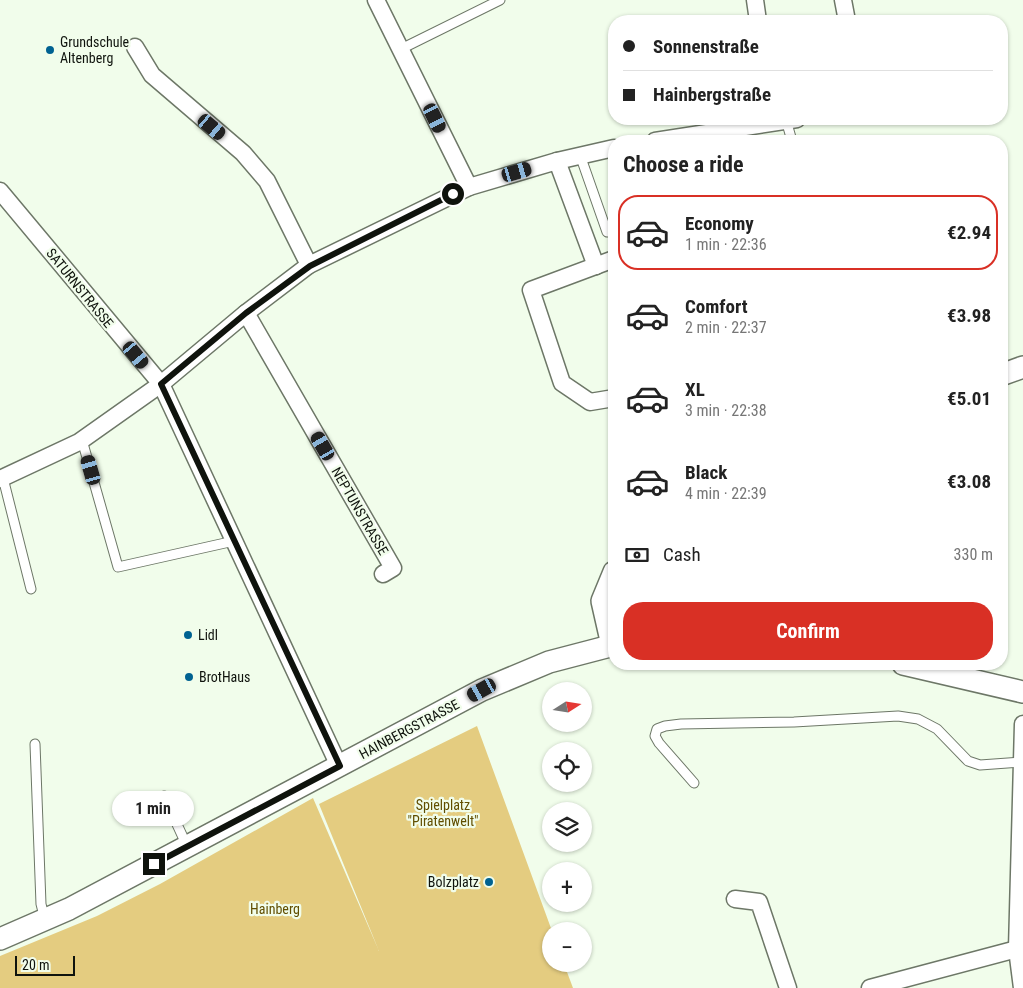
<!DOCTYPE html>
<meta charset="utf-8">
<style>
body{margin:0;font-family:"Roboto Condensed",sans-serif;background:#f6f6f6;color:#222;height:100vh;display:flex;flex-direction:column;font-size:19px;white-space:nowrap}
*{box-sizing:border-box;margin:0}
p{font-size:16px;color:#767676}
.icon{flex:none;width:28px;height:28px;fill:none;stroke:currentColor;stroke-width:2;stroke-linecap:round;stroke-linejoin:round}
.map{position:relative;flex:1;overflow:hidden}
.drawer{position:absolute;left:608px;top:135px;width:400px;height:535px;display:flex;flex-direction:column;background:#fff;border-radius:20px;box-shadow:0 1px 4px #0004}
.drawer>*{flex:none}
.guide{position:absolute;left:608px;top:15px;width:400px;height:110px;border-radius:20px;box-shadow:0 1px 4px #0004;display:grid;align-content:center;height:110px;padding:0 15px;background:#fff}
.needle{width:32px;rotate:78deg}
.tools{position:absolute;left:542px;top:682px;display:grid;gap:10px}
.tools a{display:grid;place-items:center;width:50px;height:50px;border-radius:50%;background:#fff;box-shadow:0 1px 4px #0004;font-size:25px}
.scale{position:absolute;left:15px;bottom:12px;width:60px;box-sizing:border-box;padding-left:5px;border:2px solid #0f130d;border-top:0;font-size:14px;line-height:18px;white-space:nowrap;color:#0f130d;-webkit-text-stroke:4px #f1fdeb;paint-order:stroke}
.end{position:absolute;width:22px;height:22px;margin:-11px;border:6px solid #0f130d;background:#fff;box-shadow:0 0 0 2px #fff}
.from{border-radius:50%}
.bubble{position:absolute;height:35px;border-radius:18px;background:#fff;box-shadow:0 1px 4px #0004;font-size:16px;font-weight:700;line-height:35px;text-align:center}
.car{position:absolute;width:15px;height:30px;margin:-15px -8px;border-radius:6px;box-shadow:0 0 4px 1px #0007;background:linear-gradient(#222 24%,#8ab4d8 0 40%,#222 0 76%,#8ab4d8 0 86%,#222 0)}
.guide b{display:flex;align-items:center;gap:18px;height:48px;font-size:19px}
.guide b+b{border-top:1px solid #e0e0e0}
.guide i{width:12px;height:12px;background:#222}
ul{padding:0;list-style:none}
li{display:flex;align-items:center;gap:15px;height:75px;margin:0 10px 8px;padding:0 5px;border:2px solid transparent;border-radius:20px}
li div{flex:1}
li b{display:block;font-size:19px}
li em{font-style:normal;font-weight:700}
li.current{border-color:#d93025}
li>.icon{width:45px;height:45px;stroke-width:1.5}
h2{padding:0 15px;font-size:22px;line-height:60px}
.pay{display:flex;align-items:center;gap:12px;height:55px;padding:0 15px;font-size:19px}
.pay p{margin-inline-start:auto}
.action{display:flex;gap:10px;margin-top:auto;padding:10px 15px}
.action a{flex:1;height:58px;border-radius:20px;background:#d93025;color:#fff;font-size:20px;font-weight:700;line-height:58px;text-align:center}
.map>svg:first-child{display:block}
.green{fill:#e4cc80}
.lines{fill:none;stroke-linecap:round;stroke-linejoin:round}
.service-casing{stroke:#6d7767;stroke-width:11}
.minor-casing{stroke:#6d7767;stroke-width:19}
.tertiary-casing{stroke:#6d7767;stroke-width:24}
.service{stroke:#fff;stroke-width:9}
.minor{stroke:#fff;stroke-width:16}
.tertiary{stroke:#fff;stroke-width:21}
.route{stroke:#0f130d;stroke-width:6}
.poi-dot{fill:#006291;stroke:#f1fdeb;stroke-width:2}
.labels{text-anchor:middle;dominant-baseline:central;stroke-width:4.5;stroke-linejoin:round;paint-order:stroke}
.poi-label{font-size:14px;fill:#0f130d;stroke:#f1fdeb;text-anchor:start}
.street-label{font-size:14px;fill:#0f130d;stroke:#f1fdeb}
.park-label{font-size:14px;fill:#614e00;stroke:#f1fdeb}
</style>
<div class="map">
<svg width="1023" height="988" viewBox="0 0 1023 988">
<rect width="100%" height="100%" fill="#f1fdeb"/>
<path class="green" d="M477 726 552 931 551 964H564L573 988H0V956L97 916 160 884 313 798 379 951 319 804Z"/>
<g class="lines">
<g class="service-casing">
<g id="service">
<path d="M401 49 500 0"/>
<path d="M786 120 792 141"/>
<path d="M580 155 607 232"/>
<path d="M82 440 118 567 234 541"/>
<path d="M3 478 31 589"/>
<path d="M35 744 41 904 45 920"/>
<path d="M694 783 659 743 655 736 657 729 665 726 681 724 794 722 898 716 918 719 937 729 968 761 980 765 1021 762"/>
<path d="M164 796 187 846"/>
</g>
</g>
<g class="minor-casing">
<g id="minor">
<path d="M376 0 469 187"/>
<path d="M755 0 758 21"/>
<path d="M843 0 847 21"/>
<path d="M135 47 152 75 243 153 267 181 309 265"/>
<path d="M655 141 797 119"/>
<path d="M557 161 596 266"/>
<path d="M0 191 161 384 339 766"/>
<path d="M614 259 531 290 562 383 590 402 614 398"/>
<path d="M246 313 393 568 383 574"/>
<path d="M0 479 79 442 161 384 246 313 309 265 469 187 557 161 614 148"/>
<path d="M735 899 759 902 788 988"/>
<path d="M870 988 1017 949"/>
<path d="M1022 988 1017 949 1023 724"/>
</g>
</g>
<g class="tertiary-casing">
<g id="tertiary">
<path d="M1001 375 1023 367"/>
<path d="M612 645 602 601 614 572"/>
<path d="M903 664 1023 692"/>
<path d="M0 939 69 909 482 690 549 662 614 645"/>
</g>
</g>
<use href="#service" class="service"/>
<use href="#minor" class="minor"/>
<use href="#tertiary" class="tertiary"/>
</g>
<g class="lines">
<path class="route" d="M154 864 340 766 161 384 246 313 310 266 453 194"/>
</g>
<g class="poi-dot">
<circle cx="50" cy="50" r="5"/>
<circle cx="188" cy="635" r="5"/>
<circle cx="189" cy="677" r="5"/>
<circle cx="489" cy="882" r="5"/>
</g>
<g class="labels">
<g class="poi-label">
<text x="60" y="42">Grundschule<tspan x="60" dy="16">Altenberg</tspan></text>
<text x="198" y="635">Lidl</text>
<text x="199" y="677">BrotHaus</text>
<text x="479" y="882" text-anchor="end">Bolzplatz</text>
</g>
<g class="street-label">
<text transform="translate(80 288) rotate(51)">SATURNSTRASSE</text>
<text transform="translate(360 511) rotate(60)">NEPTUNSTRASSE</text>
<text transform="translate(409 729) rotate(-28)">HAINBERGSTRASSE</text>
</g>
<g class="park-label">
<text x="443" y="805">Spielplatz<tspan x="443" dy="16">"Piratenwelt"</tspan></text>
<text x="275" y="909">Hainberg</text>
</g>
</g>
</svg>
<div class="tools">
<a><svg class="needle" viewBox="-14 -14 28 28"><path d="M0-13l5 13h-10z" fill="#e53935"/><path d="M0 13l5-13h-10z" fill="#767676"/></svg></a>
<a><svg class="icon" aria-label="locate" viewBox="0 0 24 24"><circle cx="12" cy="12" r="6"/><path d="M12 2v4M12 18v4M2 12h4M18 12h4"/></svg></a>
<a><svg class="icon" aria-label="layers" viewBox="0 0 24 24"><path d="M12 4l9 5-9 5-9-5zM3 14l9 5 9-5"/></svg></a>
<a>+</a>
<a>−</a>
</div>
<div class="scale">20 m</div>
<i class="end from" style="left:453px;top:194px"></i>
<i class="end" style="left:154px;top:864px"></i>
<div class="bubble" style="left:112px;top:791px;width:82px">1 min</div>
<i class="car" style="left:435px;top:118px;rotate:154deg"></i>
<i class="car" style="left:212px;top:127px;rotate:130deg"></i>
<i class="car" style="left:517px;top:172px;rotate:74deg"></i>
<i class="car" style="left:136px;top:355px;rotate:140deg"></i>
<i class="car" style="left:323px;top:446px;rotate:330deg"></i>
<i class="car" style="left:91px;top:470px;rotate:344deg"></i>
<i class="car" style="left:482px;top:690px;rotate:241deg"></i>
<div class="guide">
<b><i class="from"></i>Sonnenstraße</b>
<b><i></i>Hainbergstraße</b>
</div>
<section class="drawer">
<h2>Choose a ride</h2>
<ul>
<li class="current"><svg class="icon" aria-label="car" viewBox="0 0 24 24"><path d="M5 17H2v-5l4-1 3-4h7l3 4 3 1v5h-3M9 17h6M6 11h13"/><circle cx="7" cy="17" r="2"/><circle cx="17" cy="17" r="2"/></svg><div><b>Economy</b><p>1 min · 22:36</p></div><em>€2.94</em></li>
<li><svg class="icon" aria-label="car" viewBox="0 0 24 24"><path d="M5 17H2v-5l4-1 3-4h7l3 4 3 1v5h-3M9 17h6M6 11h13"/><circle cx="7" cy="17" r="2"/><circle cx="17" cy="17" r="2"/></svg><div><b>Comfort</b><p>2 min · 22:37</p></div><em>€3.98</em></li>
<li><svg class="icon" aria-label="car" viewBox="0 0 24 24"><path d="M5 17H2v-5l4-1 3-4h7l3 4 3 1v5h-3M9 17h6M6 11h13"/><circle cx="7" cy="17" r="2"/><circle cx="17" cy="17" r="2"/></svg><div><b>XL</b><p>3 min · 22:38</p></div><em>€5.01</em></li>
<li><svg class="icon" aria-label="car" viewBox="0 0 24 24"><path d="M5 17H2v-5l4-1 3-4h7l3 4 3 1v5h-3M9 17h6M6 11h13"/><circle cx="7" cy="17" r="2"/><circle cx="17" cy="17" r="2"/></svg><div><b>Black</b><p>4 min · 22:39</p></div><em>€3.08</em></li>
</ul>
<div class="pay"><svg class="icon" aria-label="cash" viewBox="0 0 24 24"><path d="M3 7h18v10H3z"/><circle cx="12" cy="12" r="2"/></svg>Cash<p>330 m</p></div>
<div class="action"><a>Confirm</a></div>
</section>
</div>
